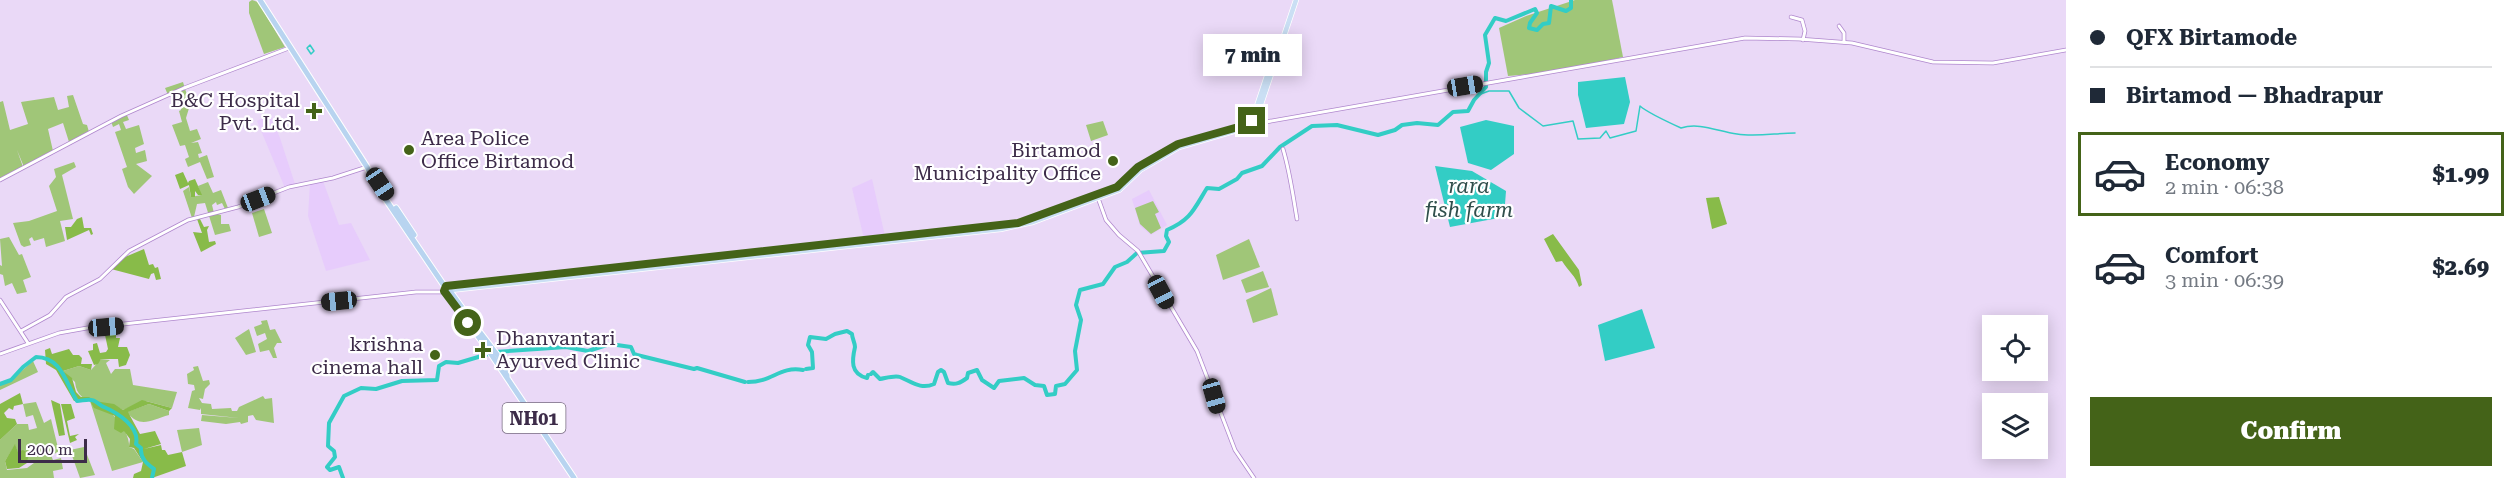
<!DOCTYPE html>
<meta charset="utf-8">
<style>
body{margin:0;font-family:"Roboto Serif",serif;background:#f2f2f3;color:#1f2937;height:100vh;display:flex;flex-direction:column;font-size:22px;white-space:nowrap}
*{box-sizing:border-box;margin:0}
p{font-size:20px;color:#747a83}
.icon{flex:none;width:33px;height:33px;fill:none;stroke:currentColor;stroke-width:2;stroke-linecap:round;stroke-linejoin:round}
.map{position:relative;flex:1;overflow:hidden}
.details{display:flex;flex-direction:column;background:#fff;width:450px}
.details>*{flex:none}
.banner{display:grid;align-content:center;height:132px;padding:0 24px;background:#fff}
.tools{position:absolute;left:1982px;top:315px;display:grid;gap:12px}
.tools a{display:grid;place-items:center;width:66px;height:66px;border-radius:0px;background:#fff;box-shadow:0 3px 15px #0003;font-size:30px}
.scale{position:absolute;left:18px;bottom:15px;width:69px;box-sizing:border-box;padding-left:6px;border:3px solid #3d2c49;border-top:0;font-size:16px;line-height:21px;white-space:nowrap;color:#3d2c49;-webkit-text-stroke:4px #fff;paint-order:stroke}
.end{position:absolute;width:27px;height:27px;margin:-14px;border:8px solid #446318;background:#fff;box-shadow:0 0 0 3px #fff}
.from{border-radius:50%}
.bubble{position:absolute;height:42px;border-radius:0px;background:#fff;box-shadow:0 3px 15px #0003;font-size:20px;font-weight:800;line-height:42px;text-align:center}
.car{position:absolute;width:18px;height:36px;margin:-18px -9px;border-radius:8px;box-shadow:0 0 4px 2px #0007;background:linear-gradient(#222 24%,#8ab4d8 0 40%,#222 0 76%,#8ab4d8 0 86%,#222 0)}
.banner b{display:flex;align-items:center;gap:21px;height:57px;font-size:22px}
.banner b+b{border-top:2px solid #e0e1e3}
.banner i{width:15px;height:15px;background:#1f2937}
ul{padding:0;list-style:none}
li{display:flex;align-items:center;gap:18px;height:84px;margin:0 12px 9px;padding:0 12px;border:3px solid transparent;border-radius:0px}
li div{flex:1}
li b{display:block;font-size:22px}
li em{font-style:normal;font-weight:800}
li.selected{border-color:#446318}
li>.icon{width:54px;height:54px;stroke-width:1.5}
.cta{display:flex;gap:12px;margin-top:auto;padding:12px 24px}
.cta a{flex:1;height:69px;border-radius:0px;background:#446318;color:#fff;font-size:24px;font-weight:800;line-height:69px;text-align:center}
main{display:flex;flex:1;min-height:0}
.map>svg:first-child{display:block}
.built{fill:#e7ccfc}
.green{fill:#a0c678;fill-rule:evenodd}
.forest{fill:#88bb49}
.water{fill:#33cdc5}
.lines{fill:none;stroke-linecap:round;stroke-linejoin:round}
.stream{stroke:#33cdc5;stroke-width:1.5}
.river{stroke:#33cdc5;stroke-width:4}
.tertiary-casing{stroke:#af87cd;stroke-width:4.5}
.primary-casing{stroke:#fff;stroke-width:6}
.trunk-casing{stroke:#fff;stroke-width:7}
.tertiary{stroke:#fff;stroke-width:3}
.primary{stroke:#cadff4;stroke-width:4.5}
.trunk{stroke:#b8d4f0;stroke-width:5}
.route{stroke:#446318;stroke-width:8}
.poi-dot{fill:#446318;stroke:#fff;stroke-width:2}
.labels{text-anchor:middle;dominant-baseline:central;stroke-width:4.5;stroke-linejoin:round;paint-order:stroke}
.shield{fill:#fff;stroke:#776b80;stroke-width:1.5}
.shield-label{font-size:18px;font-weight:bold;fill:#3d2c49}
.poi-label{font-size:20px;fill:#3d2c49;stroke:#fff;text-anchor:end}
.water-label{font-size:21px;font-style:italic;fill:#304f4c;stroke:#fff}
</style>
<main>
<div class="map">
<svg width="2066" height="478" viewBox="0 0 2066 478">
<rect width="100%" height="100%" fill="#ead9f7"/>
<g class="built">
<path d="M264 117 265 119 271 117 280 138 295 184 285 188 257 121Z"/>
<path d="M872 179 885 236 864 239 852 188Z"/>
<path d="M323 181 339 225 351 223 370 260 326 271 308 216 310 183Z"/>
<path d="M1149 190 1167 225 1151 235 1140 226 1132 199Z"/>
</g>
<g class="green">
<path d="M252 0 258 2 285 47 264 54 249 13V2Z"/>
<path d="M1575 0H1612L1623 57 1560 72 1508 76 1499 28 1526 16Z"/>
<path d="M1241 38 1246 61 1234 62 1229 41Z"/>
<path d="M183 82 190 105 186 118 190 131 197 129 201 139 191 143 198 142 202 153 198 154 199 158 207 155 214 177 207 179 200 162 188 167 185 159 189 157 185 145 180 146 172 125 182 122 179 111 181 110 180 104 182 102 176 92 168 95 165 88Z"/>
<path d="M73 95 83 124 87 125 89 132 69 142 63 123 48 129 53 151 24 167 17 150 23 167 0 179V102L3 101 10 130 28 124 21 102 54 97 58 110 69 107 67 96Z"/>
<path d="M126 113 129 120 123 122 126 129 139 125 144 144 135 148 136 153 145 150 147 161 136 164 152 176 134 194 128 187 122 169 127 167 115 132 121 130 119 124 113 127 111 121Z"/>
<path d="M1103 121 1108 135 1091 141 1086 125Z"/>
<path d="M74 162 76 167 62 175 73 219 60 221 65 241 46 247 44 238 34 241 32 237 29 239 31 245 24 247 21 245 13 223 29 221 57 211 49 186 56 177 54 169Z"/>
<path d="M208 182 213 193 221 190 228 208 225 209 222 203 217 205 216 202 212 205 214 213 221 215V224H229L231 231 215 235 205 203 197 204 194 217 192 218 183 191 189 187 191 197 201 195 198 186Z"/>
<path d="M1153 201 1159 212 1155 214 1161 228 1151 234 1140 224 1135 208Z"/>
<path d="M264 209 272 233 259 237 252 213Z"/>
<path d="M9 237 19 255 22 254 31 277 23 280 27 292 17 294 12 283 5 286 3 275 0 274V265L2 266 0 239Z"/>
<path d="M1249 239 1260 267 1223 280 1216 255Z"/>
<path d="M1263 271 1269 287 1246 293 1241 280Z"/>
<path d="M1271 288 1278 315 1253 323 1246 300Z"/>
<path d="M267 320 270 330 275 329 282 343H277L274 348 277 358H273L269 350 260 352 258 344 267 339 265 333 257 336 254 327 262 324 261 321Z"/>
<path d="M249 329 256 352 246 355 235 338Z"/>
<path d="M101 359 110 360 106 363 111 374 115 369H130L133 385 177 392 172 408 146 401 123 410C104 398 78 409 75 382L63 371 79 366 91 370Z"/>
<path d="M33 361 38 372 0 390V384L11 380Z"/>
<path d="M198 366 203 381 209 380 210 384 205 389 203 399 199 398 202 403 211 404 212 409 231 408 232 411H237L239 407 263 396 265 399 272 398 274 423 256 420 253 415 248 416V422L241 424 240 422 226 424 201 421 202 415 239 418 201 414V408L200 410 188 408 192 391 195 390 194 385 188 384 187 374 194 370 193 367Z"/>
<path d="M90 401C97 406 110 412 115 417 122 423 130 438 129 447L134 449 143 462 112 471Z"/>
<path d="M36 402 44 423 51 419 59 452 51 455 53 460 61 458 63 469 53 471 54 478H0V440L17 424H28L29 430 37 428 33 415 26 417 23 404ZM15 445 18 453 28 454 27 463 35 460 34 463 27 468 7 470 5 461Z"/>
<path d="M149 404 169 411V415C151 420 140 429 127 412Z"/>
<path d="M199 428 202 445 182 452 177 430Z"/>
<path d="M84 447 95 475 80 478 70 450Z"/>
</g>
<g class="forest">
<path d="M183 172 188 183 189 181 195 179 202 195H198L195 191V197H191L189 185 180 189 175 175Z"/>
<path d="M1719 197 1727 224 1712 229 1706 198Z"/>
<path d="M82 217 84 228H91L93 234 91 235 89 230 67 240 65 227H71L77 219Z"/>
<path d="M197 219H200L204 227 209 226 207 230 209 242 215 241 216 244 201 252 193 232 202 233Z"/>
<path d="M1553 234 1579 270 1582 285 1579 287C1576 276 1568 271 1562 261L1556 262 1544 239Z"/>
<path d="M144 249 149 265 153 264 155 268 158 267 161 279 156 280 154 273 151 274 149 279 111 269 125 257Z"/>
<path d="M116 330V338H120L118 347H127L130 355 126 365 119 367 118 359H101L98 364 94 365 88 351 93 350V344L97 343 100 353 106 352 108 349 105 335Z"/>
<path d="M50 348 52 354 69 349 73 355H79L82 358 81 364H92L91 370 79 366 63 371 72 378 76 392 81 397H89L94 401 114 404 123 410 142 400 172 408 169 411 149 404 128 412 140 434 155 431 161 444 144 449 161 445 162 450H165L168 455 182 452 186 466 152 478H133L134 474 141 471 143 462 134 448 129 447 130 439 124 431 121 433 114 429 115 416 94 408 90 401H74L56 370 46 364 45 350Z"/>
<path d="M20 393 23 404 14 406 13 410 9 408 4 413 7 418 15 419 17 424 0 440V404Z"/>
<path d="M51 400 60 404 65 435 59 436Z"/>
<path d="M61 404H71L75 418 67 421 70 436 79 434 75 437 77 440 70 443Z"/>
<path d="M15 444 18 452 23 450 29 454 27 463 19 468 7 469 5 461Z"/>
</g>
<g class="water">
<path d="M1625 77 1630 102 1624 124 1586 128 1578 95V82Z"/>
<path d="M1486 120 1514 126V154L1491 170 1468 163 1460 127Z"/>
<path d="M1435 166 1472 171 1506 191 1504 217 1450 227Z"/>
<path d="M1642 309 1655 348 1605 361 1598 325Z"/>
</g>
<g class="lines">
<g class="stream">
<path d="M310 45 314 51 311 54 307 48Z"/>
<path d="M1478 95 1489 91H1509L1519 108 1543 126 1573 121 1578 139 1600 138 1606 131 1610 138 1636 131 1640 106C1647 112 1670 123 1681 128 1700 122 1719 132 1737 134 1756 137 1776 133 1795 133"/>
</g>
<g class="river">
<path d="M806 369 813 368 812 352 808 345 810 337 826 339 835 334 847 331 852 334C852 338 855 343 855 347 852 360 850 374 867 378L868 375"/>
<path d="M871 374 873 372 880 379C886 378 895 375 900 377 912 382 921 390 934 384L938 372 941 370 944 372 948 383C956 385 960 383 967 378L968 373 977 370 982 380 994 388 999 381 1024 378 1035 385 1044 386 1047 395 1055 394 1056 386 1065 384 1077 370 1075 351 1081 320 1076 305 1080 290 1103 284 1115 267 1127 262 1137 253 1164 251 1169 242 1166 236 1167 230C1191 220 1194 209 1207 188L1219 189 1237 179 1242 173 1262 166 1280 147 1312 126 1337 125 1378 135 1395 130 1402 125 1417 123 1438 125 1453 112 1468 111 1474 100 1486 87V72L1489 63 1485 35 1495 18 1506 21 1535 9 1537 13 1530 23 1529 28 1537 30 1543 24 1549 23 1551 6 1566 11 1571 8V0"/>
<path d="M748 382C773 382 779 366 803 370"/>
<path d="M0 384 11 380 23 367 36 357C62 357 66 384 77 401 81 401 88 399 91 400 96 400 100 406 104 407 118 413 140 427 136 444L141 448C140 458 147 464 154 469L152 478"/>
<path d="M343 478 339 467 330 470 327 467 335 457 334 451 328 446 329 423 344 396 361 388 376 389 402 381 437 380 439 366 446 362 458 363 495 352 566 347 588 351 610 344 631 347 634 354 637 355 694 369 697 368 745 382"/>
</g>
<g class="tertiary-casing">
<g id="tertiary">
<path d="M1791 17 1802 20 1805 31 1803 40"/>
<path d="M1839 26 1844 33V42"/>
<path d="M1254 121 1260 123 1745 38 1799 39 1852 43 1933 62 1993 63 2066 50"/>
<path d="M1283 149C1290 172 1293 196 1297 219"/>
<path d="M0 180 121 116 184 88 289 48"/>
<path d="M1097 195 1106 220 1119 235 1138 251 1197 351 1235 450 1254 478"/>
<path d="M0 300 28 343"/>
<path d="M21 331 50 315 66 297 100 279 129 251 188 220 238 207 289 187 333 178 367 167"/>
<path d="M0 354 59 333 87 328 416 292H445"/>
</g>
</g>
<g class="primary-casing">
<g id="primary">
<path d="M1247 124 1252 121 1274 55"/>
<path d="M1176 146 1233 128"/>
<path d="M1019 223 1070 205"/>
<path d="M942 232 1011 225"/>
<path d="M891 237 912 235"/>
<path d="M587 272 638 266"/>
<path d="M451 290 1001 229 1033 222 1119 190 1140 170 1179 147 1251 126 1255 122 1296 0"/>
</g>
</g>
<g class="trunk-casing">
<g id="trunk">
<path d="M260 0 367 167 376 185 445 287"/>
<path d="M396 208 414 235"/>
<path d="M479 331 505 365 507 376"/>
<path d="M482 341 471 320 450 291V287L445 286 444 291 489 351 574 478"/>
</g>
</g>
<use href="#tertiary" class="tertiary"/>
<use href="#primary" class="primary"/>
<use href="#trunk" class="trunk"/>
</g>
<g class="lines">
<path class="route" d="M468 323 444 291 446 286 1018 223 1117 187 1138 167 1178 144 1249 124 1252 121"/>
</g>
<g class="poi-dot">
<path d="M311 102h6v6h6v6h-6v6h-6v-6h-6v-6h6z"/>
<circle cx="409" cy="150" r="6"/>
<circle cx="1113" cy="161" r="6"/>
<path d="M480 341h6v6h6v6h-6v6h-6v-6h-6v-6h6z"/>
<circle cx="435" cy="355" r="6"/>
</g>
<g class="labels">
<rect class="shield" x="502.5" y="403" width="63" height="30" rx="4.5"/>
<g class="shield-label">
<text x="534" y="418">NH01</text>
</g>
<g class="poi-label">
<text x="300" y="100">B&amp;C Hospital<tspan x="300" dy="23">Pvt. Ltd.</tspan></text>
<text x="421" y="138" text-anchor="start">Area Police<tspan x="421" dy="23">Office Birtamod</tspan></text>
<text x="1101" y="150">Birtamod<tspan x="1101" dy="23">Municipality Office</tspan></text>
<text x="496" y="338" text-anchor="start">Dhanvantari<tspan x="496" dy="23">Ayurved Clinic</tspan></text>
<text x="423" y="344">krishna<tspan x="423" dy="23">cinema hall</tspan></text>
</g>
<g class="water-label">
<text x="1469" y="186">rara<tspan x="1469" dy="24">fish farm</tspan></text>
</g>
</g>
</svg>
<div class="tools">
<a><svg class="icon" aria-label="locate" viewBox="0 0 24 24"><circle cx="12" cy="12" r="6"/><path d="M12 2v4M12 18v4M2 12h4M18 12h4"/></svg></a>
<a><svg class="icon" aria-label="layers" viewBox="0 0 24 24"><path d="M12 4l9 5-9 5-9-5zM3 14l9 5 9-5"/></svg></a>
</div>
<div class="scale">200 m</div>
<i class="end from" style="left:468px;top:323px"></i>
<i class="end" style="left:1252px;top:121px"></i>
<div class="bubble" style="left:1203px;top:34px;width:99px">7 min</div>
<i class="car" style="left:1465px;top:86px;rotate:81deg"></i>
<i class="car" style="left:380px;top:184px;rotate:146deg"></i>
<i class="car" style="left:258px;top:199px;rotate:69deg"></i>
<i class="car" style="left:1161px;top:292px;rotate:152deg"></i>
<i class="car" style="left:339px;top:301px;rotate:264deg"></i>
<i class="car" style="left:106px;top:327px;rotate:85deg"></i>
<i class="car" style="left:1214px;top:396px;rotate:164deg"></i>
</div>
<section class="details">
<div class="banner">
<b><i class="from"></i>QFX Birtamode</b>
<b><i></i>Birtamod — Bhadrapur</b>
</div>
<ul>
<li class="selected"><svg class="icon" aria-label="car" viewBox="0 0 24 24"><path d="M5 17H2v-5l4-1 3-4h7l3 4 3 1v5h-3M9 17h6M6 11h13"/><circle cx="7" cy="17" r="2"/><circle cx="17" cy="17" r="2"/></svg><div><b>Economy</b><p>2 min · 06:38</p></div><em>$1.99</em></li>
<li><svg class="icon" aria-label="car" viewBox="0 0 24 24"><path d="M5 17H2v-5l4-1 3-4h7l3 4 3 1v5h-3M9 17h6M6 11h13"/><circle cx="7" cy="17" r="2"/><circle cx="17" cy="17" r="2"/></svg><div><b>Comfort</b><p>3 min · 06:39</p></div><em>$2.69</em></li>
</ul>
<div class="cta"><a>Confirm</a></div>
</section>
</main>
